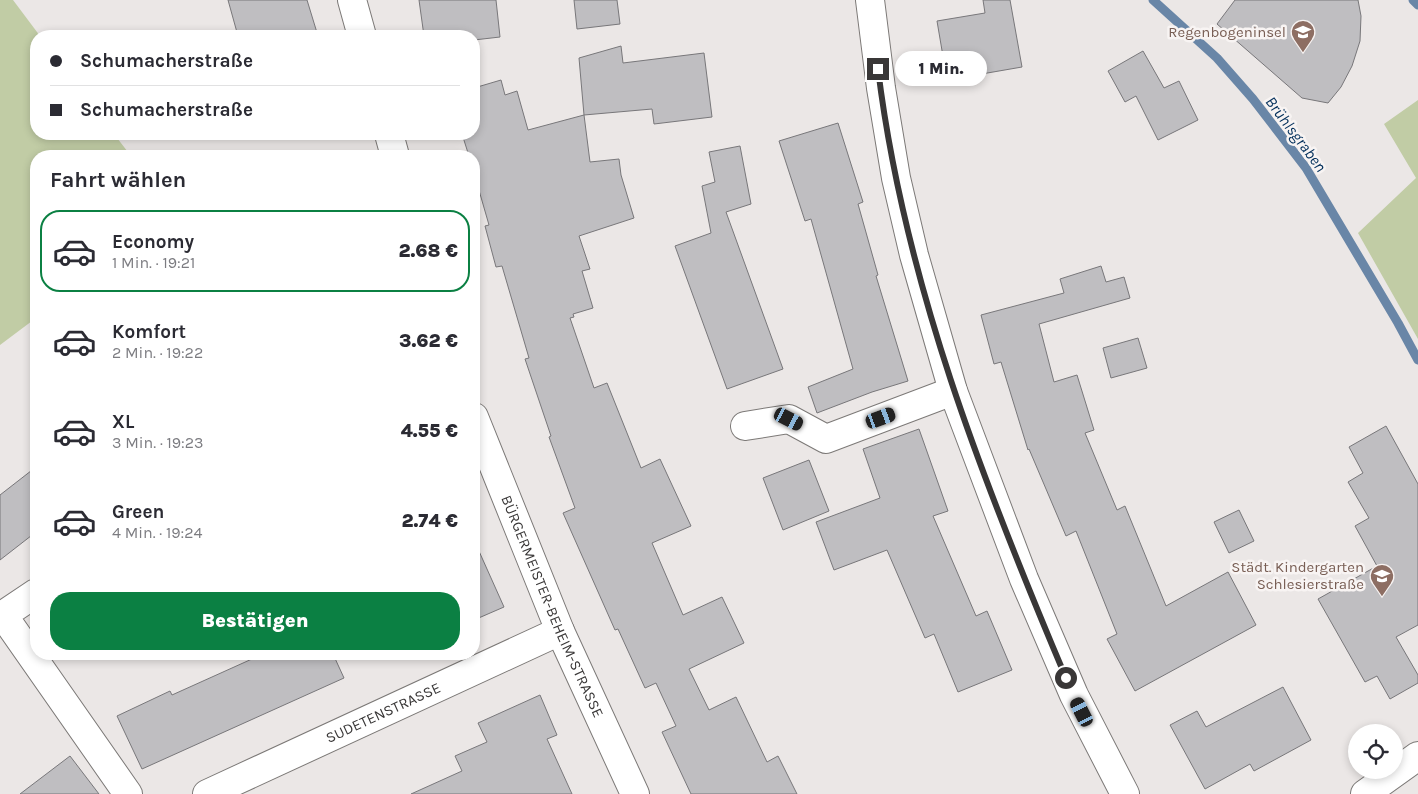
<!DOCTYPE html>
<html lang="de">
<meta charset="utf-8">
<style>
body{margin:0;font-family:Karla,sans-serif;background:#f2f2f3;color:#2b2b33;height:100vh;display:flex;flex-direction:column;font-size:19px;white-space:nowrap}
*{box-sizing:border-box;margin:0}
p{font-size:16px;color:#7c7c81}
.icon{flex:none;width:28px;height:28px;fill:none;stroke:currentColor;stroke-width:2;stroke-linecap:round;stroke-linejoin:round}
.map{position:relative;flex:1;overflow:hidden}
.details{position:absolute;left:30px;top:150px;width:450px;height:510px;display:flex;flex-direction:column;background:#fff;border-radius:20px;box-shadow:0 2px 8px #0003}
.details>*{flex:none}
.banner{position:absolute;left:30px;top:30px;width:450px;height:110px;border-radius:20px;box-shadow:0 2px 8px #0003;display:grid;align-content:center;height:110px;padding:0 20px;background:#fff}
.buttons{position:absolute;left:1348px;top:724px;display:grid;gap:10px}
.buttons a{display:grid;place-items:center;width:55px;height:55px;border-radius:50%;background:#fff;box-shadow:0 2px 8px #0003;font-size:25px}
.end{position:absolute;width:22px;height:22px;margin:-11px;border:6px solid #393737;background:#fff;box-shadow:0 0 0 2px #fff}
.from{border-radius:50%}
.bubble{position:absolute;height:35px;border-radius:18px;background:#fff;box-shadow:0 2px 8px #0003;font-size:16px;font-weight:800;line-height:35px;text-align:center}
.car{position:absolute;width:15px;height:30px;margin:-15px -8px;border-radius:6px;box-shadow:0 0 4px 1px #0007;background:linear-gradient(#222 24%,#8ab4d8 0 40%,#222 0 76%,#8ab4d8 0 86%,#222 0)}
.banner b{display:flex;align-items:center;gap:18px;height:48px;font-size:19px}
.banner b+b{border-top:1px solid #e1e1e2}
.banner i{width:12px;height:12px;background:#2b2b33}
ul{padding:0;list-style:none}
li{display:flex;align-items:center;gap:15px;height:82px;margin:0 10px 8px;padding:0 10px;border:2px solid transparent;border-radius:20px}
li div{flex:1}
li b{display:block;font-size:19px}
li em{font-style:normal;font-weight:800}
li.active{border-color:#0b8043}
li>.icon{width:45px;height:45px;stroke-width:1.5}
h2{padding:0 20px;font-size:22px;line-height:60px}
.action{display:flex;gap:10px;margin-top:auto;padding:10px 20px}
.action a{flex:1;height:58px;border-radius:20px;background:#0b8043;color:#fff;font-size:20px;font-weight:800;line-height:58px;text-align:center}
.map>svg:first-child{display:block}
.green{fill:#c1cca5}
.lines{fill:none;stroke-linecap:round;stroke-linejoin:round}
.stream{stroke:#6986a7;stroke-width:9}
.building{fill:#bfbec1;stroke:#78777a}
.minor-casing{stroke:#7c7977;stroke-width:30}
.minor{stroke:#fff;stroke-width:28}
.route{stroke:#393737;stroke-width:6}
.labels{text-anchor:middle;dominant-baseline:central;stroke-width:5;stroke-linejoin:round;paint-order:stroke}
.education-label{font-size:15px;fill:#785e54;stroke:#f8f4f3;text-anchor:end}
.street-label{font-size:15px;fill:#393737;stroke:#f8f4f3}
.water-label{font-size:16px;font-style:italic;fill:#002e5a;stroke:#f8f4f3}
</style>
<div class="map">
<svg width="1418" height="794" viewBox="0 0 1418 794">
<rect width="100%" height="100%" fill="#ebe7e6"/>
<g class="green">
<path d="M0 0H13L40 36H36V134H114L131 156H36V318L0 345Z"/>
<path d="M1418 100V339L1358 233 1416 178 1384 124Z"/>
</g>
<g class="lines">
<g class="stream">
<path d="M1153 0 1217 58 1253 99 1306 168 1398 323 1418 360"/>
<path d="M1413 0 1418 5"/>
</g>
</g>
<g class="building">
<path d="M228 0H307L318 36H238Z"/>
<path d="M419 0H496L500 37 474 40V36H424Z"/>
<path d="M574 0H617L620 24 577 29Z"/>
<path d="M983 0H1010L1022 67 947 80 937 21 985 13Z"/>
<path d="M1235 0H1358L1361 16 1360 41 1352 66 1341 87 1328 103 1302 98 1217 24Z"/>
<path d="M621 46 623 63 704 53 712 117 654 124 652 109 584 115 579 58Z"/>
<path d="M1143 51 1164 88 1179 81 1198 120 1158 140 1136 96 1125 102 1108 71Z"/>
<path d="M501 80 505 95 517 91 528 130 584 115 590 162 619 159 621 175 634 218 579 236 590 269 582 271 593 308 573 314 574 317 570 318 594 388 607 383 641 468 660 459 691 526 652 543 683 615 722 597 744 643 689 669 709 710 736 697 767 762 778 756 797 794H691L662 732 676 726 656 683 645 688 618 629 615 630 563 513 575 508 549 437 551 436 525 359 529 358 502 266 496 267 485 226 489 225 474 173V156H469L462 134H474V88Z"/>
<path d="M838 123 863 202 858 204 878 275 876 276 908 381 872 392 817 413 808 387 853 369 811 219 805 221 779 141Z"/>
<path d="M740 146 751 204 726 212 783 369 727 389 675 246 711 233 702 186 715 182 709 152Z"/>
<path d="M1101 266 1106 282 1124 277 1130 298 1039 324 1054 382 1077 375 1094 430 1085 433 1117 510 1125 506 1166 606 1228 572 1256 625 1135 691 1107 639 1117 634 1076 531 1066 536 1029 449 1028 450 1001 362 994 364 981 315 1064 293 1060 279Z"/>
<path d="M1138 338 1147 368 1111 378 1103 348Z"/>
<path d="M1386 426 1418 484V625L1396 637 1418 675V683L1390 699 1377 676 1365 682 1318 599 1377 566 1355 526 1369 518 1348 482 1363 473 1349 447Z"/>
<path d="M919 429 948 511 933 516 976 616 987 611 1012 670 958 692 934 634 925 638 887 550 834 570 816 522 880 498 863 449Z"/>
<path d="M809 460 829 511 783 530 763 478Z"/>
<path d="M36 467V532L0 560V495Z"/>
<path d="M1239 510 1254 541 1229 553 1214 522Z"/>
<path d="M474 540 504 607 474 620Z"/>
<path d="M263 654H333L344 678 142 769 117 716 170 691 172 695Z"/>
<path d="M1283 687 1311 740 1254 771 1250 764 1205 789 1170 725 1197 711 1206 727Z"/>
<path d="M540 695 557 735 547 739 572 794H411L462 771 455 756 487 742 478 723Z"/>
<path d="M70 756 99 794H20Z"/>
</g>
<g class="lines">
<g class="minor-casing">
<g id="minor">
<path d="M352 0 362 36"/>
<path d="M870 0 881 88 896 178 914 255 953 391 1024 579 1074 695 1125 794"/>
<path d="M389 134 395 156"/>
<path id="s1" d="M474 417 560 631 635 794"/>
<path d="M745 426 789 419 826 439 953 391"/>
<path d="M36 593 3 615 128 794"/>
<path id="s2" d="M207 794 560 631"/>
<path d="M1365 794 1418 756"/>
</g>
</g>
<use href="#minor" class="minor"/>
</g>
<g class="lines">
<path class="route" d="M878 69C904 281 983 482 1066 678"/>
</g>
<defs>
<g id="school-pin" transform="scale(1.25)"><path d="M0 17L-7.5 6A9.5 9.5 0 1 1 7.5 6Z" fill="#8d6e63" stroke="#f8f4f3"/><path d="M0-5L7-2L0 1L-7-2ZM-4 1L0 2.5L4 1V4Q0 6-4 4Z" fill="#fff"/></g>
</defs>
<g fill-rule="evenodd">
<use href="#school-pin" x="1303" y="32"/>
<use href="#school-pin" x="1382" y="576"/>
</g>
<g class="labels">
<g class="education-label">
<text x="1286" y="32">Regenbogeninsel</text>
<text x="1364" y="567">Städt. Kindergarten<tspan x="1364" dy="17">Schlesierstraße</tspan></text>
</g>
<g class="street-label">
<text stroke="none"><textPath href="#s1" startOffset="205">BÜRGERMEISTER-BEHEIM-STRASSE</textPath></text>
<text stroke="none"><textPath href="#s2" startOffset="194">SUDETENSTRASSE</textPath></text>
</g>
<g class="water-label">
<text transform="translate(1296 134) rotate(53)">Brühlsgraben</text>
</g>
</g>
</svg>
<div class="buttons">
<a><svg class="icon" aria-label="locate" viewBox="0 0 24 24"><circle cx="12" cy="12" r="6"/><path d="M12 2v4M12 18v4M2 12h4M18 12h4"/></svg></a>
</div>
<i class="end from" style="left:1066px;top:678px"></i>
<i class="end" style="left:878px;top:69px"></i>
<div class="bubble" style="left:895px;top:51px;width:92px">1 Min.</div>
<i class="car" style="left:881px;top:418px;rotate:70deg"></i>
<i class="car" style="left:789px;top:419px;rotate:117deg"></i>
<i class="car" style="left:1082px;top:712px;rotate:333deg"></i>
<div class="banner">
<b><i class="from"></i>Schumacherstraße</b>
<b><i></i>Schumacherstraße</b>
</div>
<section class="details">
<h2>Fahrt wählen</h2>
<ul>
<li class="active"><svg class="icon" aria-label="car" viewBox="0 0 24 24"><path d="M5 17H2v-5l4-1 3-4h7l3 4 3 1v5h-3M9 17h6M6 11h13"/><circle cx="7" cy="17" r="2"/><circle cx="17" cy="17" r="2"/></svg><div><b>Economy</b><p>1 Min. · 19:21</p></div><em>2.68 €</em></li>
<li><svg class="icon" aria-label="car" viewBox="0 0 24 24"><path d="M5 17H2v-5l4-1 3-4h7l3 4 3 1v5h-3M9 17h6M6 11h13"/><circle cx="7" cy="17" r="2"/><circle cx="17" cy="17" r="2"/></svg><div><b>Komfort</b><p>2 Min. · 19:22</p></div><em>3.62 €</em></li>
<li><svg class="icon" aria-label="car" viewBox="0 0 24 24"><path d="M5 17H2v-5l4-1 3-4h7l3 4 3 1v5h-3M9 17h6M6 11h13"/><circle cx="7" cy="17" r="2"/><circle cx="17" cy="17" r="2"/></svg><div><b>XL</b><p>3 Min. · 19:23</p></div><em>4.55 €</em></li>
<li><svg class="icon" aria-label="car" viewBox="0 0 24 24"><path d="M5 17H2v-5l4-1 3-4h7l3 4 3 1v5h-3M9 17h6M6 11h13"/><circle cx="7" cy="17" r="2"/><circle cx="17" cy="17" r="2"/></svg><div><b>Green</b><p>4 Min. · 19:24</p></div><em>2.74 €</em></li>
</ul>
<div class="action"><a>Bestätigen</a></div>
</section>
</div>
